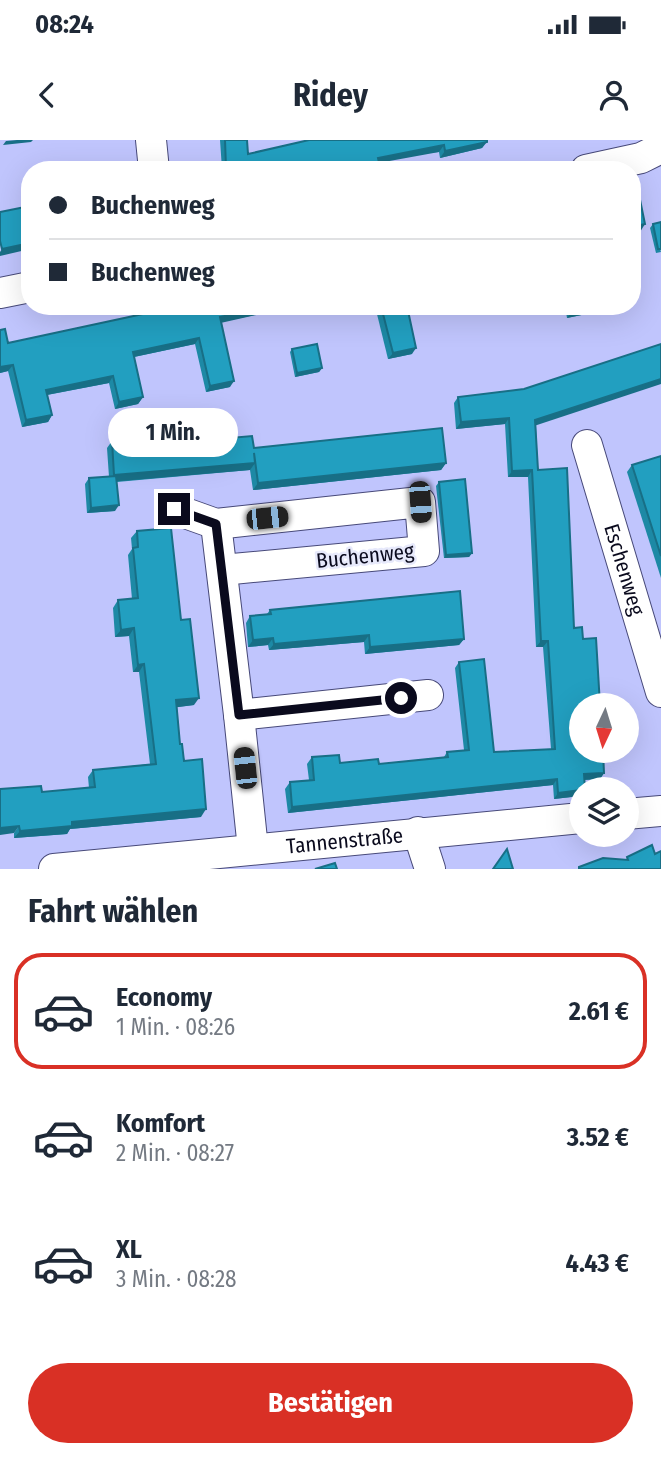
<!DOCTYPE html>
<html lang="de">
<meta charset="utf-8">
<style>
body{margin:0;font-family:"Fira Sans Condensed",sans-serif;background:#f2f2f3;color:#1f2937;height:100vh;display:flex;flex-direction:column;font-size:26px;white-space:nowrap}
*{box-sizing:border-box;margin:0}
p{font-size:23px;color:#747a83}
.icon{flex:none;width:38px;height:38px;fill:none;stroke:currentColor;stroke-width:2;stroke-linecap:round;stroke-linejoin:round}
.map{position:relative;height:729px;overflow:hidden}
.sheet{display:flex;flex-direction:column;background:#fff;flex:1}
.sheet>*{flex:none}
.banner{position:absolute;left:21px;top:21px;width:620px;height:154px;border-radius:28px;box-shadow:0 7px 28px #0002;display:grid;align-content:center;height:154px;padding:0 28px;background:#fff}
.needle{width:46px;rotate:184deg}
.buttons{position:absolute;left:569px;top:553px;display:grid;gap:14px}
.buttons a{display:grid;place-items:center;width:70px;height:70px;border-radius:50%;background:#fff;box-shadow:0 7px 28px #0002;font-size:35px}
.end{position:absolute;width:32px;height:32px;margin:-16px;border:9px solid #0a0a1d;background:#fff;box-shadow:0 0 0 4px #fff}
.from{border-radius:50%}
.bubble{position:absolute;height:49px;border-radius:24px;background:#fff;box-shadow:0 7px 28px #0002;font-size:23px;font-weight:700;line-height:49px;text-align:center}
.car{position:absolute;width:21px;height:42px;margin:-21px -10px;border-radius:9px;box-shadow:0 0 5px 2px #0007;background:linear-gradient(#222 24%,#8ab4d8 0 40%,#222 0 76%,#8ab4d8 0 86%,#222 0)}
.banner b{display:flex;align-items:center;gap:24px;height:66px;font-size:26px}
.banner b+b{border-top:2px solid #e0e1e3}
.banner i{width:18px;height:18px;background:#1f2937}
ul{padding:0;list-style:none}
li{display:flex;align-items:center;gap:21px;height:116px;margin:0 14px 10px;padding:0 14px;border:4px solid transparent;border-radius:28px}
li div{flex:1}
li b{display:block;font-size:26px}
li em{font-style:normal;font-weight:700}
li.on{border-color:#d93025}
li>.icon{width:63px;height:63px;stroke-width:1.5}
h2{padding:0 28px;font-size:32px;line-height:84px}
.cta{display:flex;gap:14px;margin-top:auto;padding:14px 28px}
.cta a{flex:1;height:80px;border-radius:42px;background:#d93025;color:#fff;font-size:28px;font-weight:700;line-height:80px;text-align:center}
.status{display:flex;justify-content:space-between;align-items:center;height:49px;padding:0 35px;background:#fff;direction:ltr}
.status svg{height:19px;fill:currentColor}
header{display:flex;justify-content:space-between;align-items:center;height:91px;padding:0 28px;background:#fff;font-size:32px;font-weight:700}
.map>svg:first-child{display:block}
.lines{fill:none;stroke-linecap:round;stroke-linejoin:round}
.minor-casing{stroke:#474979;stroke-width:32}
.minor{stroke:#fff;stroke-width:30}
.wall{fill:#1d89a5}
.shaded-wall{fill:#186f86}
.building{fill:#229fc0;stroke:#186f86;stroke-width:2}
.route{stroke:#0a0a1d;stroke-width:9}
.labels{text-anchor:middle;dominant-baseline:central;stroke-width:5;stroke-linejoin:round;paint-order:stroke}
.street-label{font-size:21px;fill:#0a0a1d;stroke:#e7e9fb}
</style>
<div class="status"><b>08:24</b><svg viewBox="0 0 49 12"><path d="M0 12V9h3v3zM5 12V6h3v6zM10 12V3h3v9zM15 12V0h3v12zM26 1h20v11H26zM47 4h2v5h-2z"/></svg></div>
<header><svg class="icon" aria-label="back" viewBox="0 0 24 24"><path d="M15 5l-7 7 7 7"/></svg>Ridey<svg class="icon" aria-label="person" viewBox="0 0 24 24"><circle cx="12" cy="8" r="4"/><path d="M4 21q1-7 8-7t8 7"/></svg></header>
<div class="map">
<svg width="661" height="729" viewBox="0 0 661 729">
<rect width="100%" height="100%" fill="#c0c5fd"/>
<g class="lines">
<g class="minor-casing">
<g id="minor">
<path d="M151 0 154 30"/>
<path d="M586 30 641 18 661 8"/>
<path d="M0 153 30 147"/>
<path id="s1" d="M587 305 661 552"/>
<path d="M174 369 216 384 420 362 424 411 222 430"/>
<path d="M216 384 239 575 253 709"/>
<path d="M239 575 428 555"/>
<path d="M626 674 661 671"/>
<path d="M418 692 430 729"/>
<path id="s2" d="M54 729 581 678"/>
</g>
</g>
<use href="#minor" class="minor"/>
</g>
<g class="wall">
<path d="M220 0H247L248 14 487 0 482 8 440 18 439 12 222 29Z"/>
<path d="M653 84 661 112 656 113 650 88Z"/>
<path d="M375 166H407L412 214 388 219Z"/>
<path d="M466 166H497L468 173Z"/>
<path d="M565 166H593L591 173 567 178Z"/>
<path d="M280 168 278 170 221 182 230 247 206 252 195 204 134 217 143 257 138 264 115 269 109 243 47 255 52 275 48 282 22 287 8 231 0 233V190L8 203Z"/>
<path d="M292 209 322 228 319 232 295 237 290 212Z"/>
<path d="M458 257 536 285 538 330 574 488 583 499 604 633 600 639 584 640 580 656 554 659 553 645 288 673 285 649 290 642 309 640 307 624 312 617 340 623 379 624 444 617 447 612 464 610 455 528 459 522 494 612 551 609 543 507H536L528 337H508L505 284 456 289 454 263Z"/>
<path d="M219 299 254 308 446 323 441 330 253 350 250 330 117 342 115 371 87 373 85 344 89 338 109 337 107 308 112 301Z"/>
<path d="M661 316V438L627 332 632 325Z"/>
<path d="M439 342 472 413 469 417 444 418 436 346Z"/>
<path d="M137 391 181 480 194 565 177 567 180 604 201 677 70 689 67 694 14 698V693L42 652 89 648 88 637 93 630 150 624 139 532H133L129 496 115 497 113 468 118 460 132 459 128 415 132 409 131 398Z"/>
<path d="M270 470 464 499 459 505 365 514 364 502 269 510 268 505 248 507 246 483 250 476 267 474Z"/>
</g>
<g class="shaded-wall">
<path d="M17 0H33L31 2 3 5 6 1Z"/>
<path d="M487 2 482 8 440 18 445 11Z"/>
<path d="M444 5 439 12 373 24 378 18Z"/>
<path d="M645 84 640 92 632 93V87Z"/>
<path d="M30 103V109L0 116V112L2 109Z"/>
<path d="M270 166H288L280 168 278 170 216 184 220 177Z"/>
<path d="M472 166H497L468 173Z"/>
<path d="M594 169 591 173 567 178 570 174Z"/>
<path d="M199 198 195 204 129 218 133 212Z"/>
<path d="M416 208 412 214 388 219 393 213Z"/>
<path d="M13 225 8 231 0 233V227Z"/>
<path d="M322 228 319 232 295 237 297 233Z"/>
<path d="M113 236 109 243 41 256 46 250Z"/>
<path d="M661 239V244L531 287 535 280Z"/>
<path d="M234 241 230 247 206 252 210 246Z"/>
<path d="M143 257 138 264 115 269 119 262Z"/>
<path d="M52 275 48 282 22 287 26 280Z"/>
<path d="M509 278 505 284 456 289 461 282Z"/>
<path d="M255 323 250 330 109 342 114 335Z"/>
<path d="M446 323 441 330 253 350 258 343Z"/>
<path d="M532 330 528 337H508L512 331Z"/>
<path d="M119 365 115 371 87 373 91 368Z"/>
<path d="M472 413 469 417 444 418 446 415Z"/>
<path d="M134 488 129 496 115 497 121 490Z"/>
<path d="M369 495 364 502 269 510 274 504Z"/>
<path d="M273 498 268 505 248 507 253 500Z"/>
<path d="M464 499 459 505 365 514 370 507Z"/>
<path d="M541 501H548L543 507H536Z"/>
<path d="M144 524 139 532H133L138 525Z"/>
<path d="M199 558 194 565 171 568 176 560Z"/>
<path d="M604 633 600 639 580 640 584 634Z"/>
<path d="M557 639 553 645 288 673 292 667Z"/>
<path d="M581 650 580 656 554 659 558 653Z"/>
<path d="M206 669 201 677 70 689 67 694 14 698 20 691 72 682Z"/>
<path d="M19 686 14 693 0 695V688Z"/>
</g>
<g class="building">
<path d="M225 0H247L248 14 309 0H487V2L445 11 444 5 378 18 380 27 366 30H219L226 28Z"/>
<path d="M638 50 645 84 632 87V51Z"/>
<path d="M30 66V103L2 109 0 101V72Z"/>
<path d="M661 82V109H658L653 84Z"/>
<path d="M180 166H270L220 177 234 241 210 246 199 198 133 212 143 257 119 262 113 236 46 250 52 275 26 280 13 225 0 227V190L5 189 8 203Z"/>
<path d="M381 166H407L416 208 393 213Z"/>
<path d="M568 166H593L594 169 570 174Z"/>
<path d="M317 204 322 228 297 233 292 209Z"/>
<path d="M661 204V239L535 280 538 330 567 328 574 488 582 487 583 499 596 498 600 565H581V611H603L604 633 584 634 585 649H581V650L558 653 557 639 292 667 290 642 314 640 312 617 339 615 340 623 378 619 379 624 448 617 447 612 469 610 459 522 484 519 494 612 555 609 548 501H541L532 330 512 331 509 278 461 282 458 257 524 249Z"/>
<path d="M442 288 446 323 258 343 254 313 255 323 114 335 112 301 218 291 219 299 252 296 254 308Z"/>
<path d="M661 316V416L632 325Z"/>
<path d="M116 336 119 365 91 368 89 338Z"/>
<path d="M465 339 472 413 446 415 439 342Z"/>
<path d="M171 388 181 480 190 479 199 558 176 560 180 604H182L184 621 202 619 206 669 72 682V686L20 691 19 686 0 688V649L41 646 42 652 95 647 93 630 156 624 144 524 138 525 134 488 121 490 118 460 138 458 133 408 138 407 137 391Z"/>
<path d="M460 451 464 499 370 507 369 495 274 504 273 498 253 500 250 476 271 474 270 470Z"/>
<path d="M652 705 655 714 661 711V729H579V727L603 718 628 720 627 717Z"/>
<path d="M507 709 513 729H493Z"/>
<path d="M335 723 337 729H315Z"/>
</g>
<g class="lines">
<path class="route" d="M174 369 216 384 239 575 401 558"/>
</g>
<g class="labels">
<g class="street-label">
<text transform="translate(365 416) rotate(-6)">Buchenweg</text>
<text stroke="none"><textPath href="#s1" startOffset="130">Eschenweg</textPath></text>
<text stroke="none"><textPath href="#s2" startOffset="292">Tannenstraße</textPath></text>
</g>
</g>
</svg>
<div class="buttons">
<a><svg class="needle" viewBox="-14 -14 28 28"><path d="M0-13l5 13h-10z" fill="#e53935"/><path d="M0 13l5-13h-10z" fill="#747a83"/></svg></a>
<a><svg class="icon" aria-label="layers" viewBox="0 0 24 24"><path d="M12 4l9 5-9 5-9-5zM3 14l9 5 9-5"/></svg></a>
</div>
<i class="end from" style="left:401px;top:558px"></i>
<i class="end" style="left:174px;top:369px"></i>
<div class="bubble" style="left:108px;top:268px;width:130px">1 Min.</div>
<i class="car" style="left:420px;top:362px;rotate:176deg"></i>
<i class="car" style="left:267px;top:378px;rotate:84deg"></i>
<i class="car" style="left:245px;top:628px;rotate:354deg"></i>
<div class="banner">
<b><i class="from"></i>Buchenweg</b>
<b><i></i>Buchenweg</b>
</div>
</div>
<section class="sheet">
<h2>Fahrt wählen</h2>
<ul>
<li class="on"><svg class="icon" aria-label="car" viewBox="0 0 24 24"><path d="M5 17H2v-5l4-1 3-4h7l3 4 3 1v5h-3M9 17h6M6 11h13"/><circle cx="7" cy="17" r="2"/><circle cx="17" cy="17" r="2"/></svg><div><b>Economy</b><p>1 Min. · 08:26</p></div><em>2.61 €</em></li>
<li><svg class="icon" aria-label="car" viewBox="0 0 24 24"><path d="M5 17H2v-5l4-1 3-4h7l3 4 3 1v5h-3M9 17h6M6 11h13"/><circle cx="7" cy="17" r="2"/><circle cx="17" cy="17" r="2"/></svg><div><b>Komfort</b><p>2 Min. · 08:27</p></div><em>3.52 €</em></li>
<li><svg class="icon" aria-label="car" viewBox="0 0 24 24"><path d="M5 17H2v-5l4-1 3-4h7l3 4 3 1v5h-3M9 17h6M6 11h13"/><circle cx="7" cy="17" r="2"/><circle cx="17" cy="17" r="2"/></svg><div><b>XL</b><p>3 Min. · 08:28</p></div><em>4.43 €</em></li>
</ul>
<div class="cta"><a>Bestätigen</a></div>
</section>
